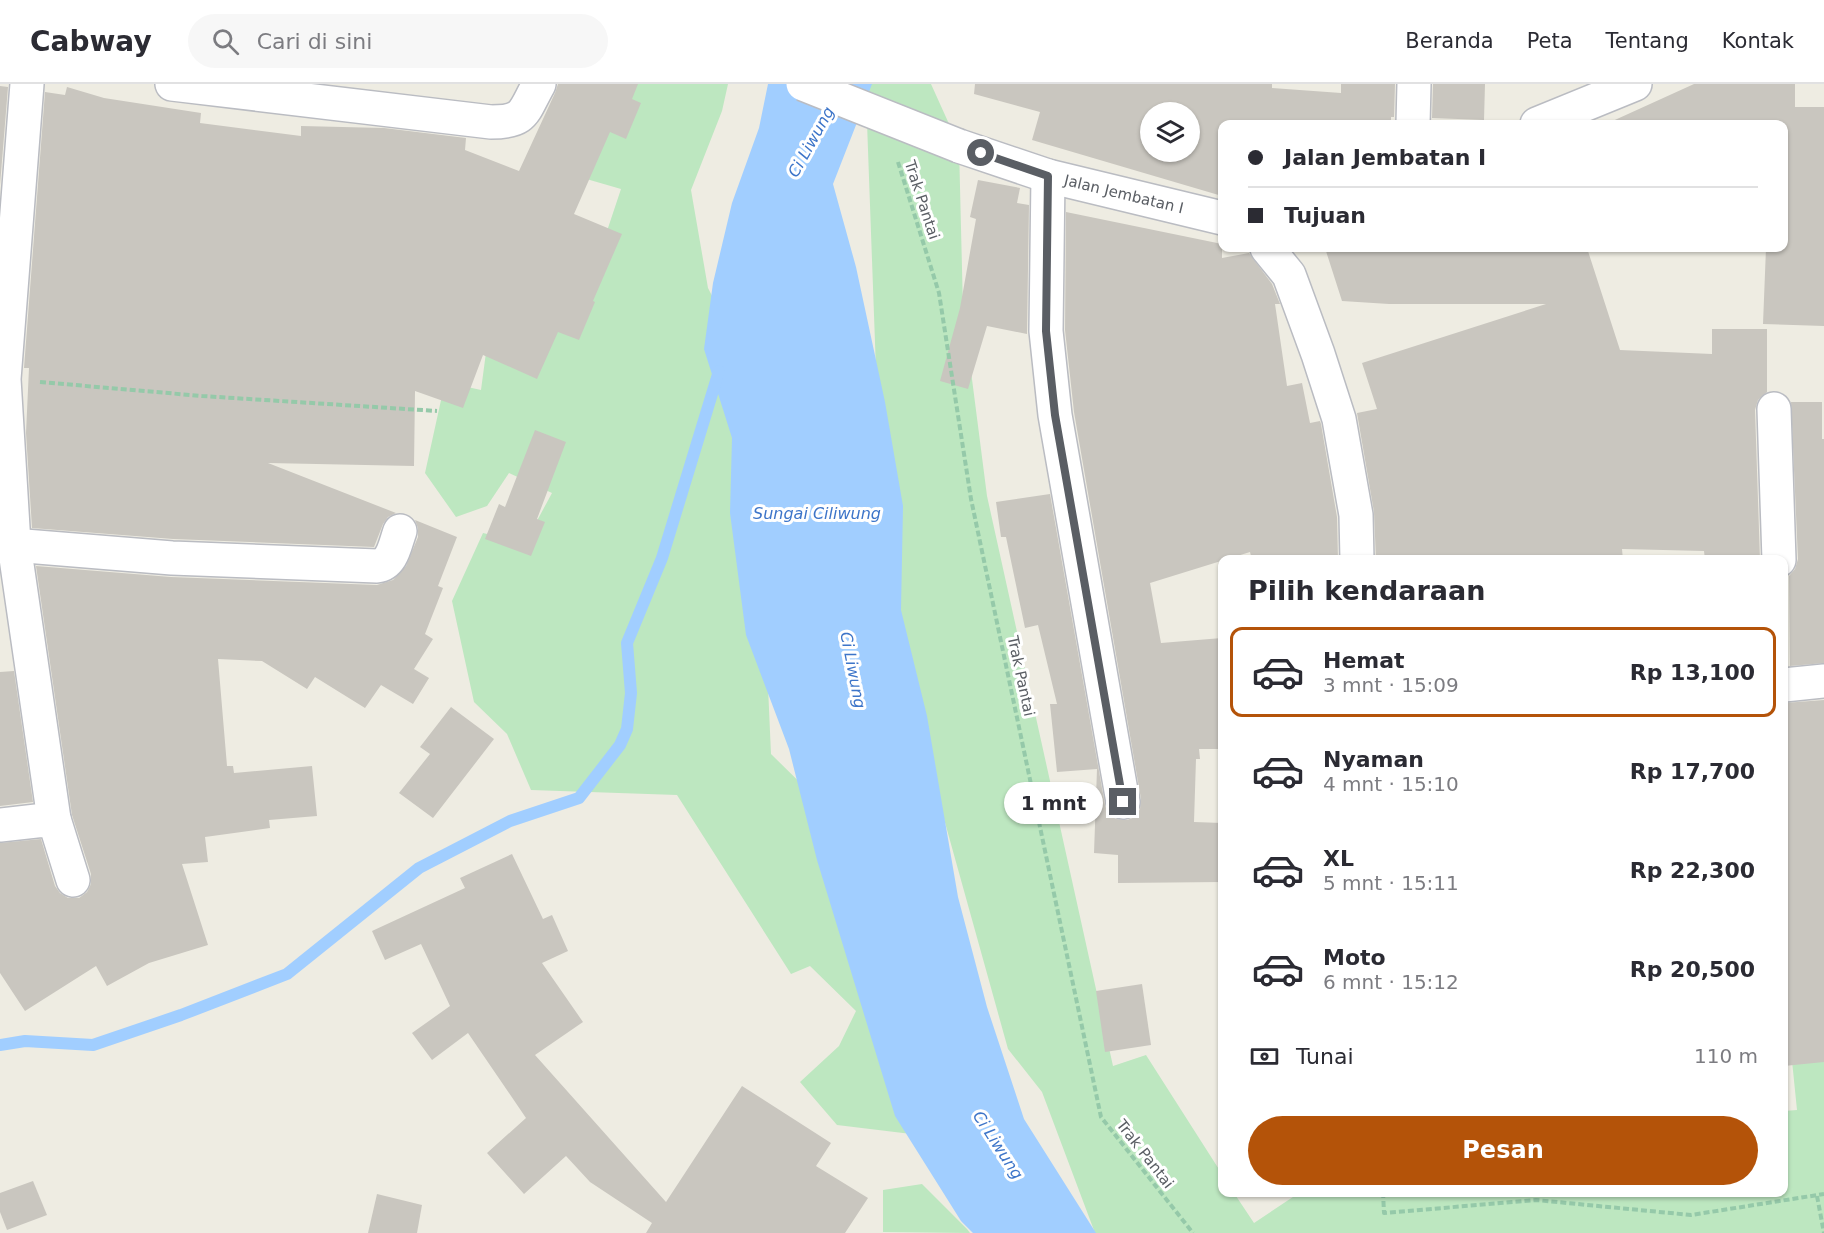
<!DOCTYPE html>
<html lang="id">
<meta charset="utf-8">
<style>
body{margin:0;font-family:"DejaVu Sans",sans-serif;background:#f7f7f7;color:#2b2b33;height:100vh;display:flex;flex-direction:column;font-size:22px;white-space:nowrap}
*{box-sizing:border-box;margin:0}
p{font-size:20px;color:#7c7c81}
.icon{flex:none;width:33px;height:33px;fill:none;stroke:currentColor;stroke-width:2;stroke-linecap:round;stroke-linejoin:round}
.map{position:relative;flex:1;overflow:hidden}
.sheet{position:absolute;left:1218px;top:471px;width:570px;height:642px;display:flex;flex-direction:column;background:#fff;border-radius:12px;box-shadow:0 2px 4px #0004}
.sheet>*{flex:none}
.hud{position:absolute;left:1218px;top:36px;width:570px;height:132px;border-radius:12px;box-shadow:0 2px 4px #0004;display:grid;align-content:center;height:132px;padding:0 30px;background:#fff}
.buttons{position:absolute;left:1140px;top:18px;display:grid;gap:12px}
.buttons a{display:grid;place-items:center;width:60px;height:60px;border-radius:50%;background:#fff;box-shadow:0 2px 4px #0004;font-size:30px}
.end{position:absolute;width:27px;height:27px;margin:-14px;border:8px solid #5a5e64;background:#fff;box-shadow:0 0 0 3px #fff}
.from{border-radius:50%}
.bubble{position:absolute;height:42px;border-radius:21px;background:#fff;box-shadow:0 2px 4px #0004;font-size:20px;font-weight:700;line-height:42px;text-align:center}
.hud b{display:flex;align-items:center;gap:21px;height:57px;font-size:22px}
.hud b+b{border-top:2px solid #e1e1e2}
.hud i{width:15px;height:15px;background:#2b2b33}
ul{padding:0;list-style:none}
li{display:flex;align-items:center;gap:18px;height:90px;margin:0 12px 9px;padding:0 18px;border:3px solid transparent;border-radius:12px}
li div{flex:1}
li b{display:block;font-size:22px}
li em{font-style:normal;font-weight:700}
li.on{border-color:#b45309}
li>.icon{width:54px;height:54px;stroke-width:1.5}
h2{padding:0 30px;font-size:27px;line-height:72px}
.pay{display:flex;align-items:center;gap:15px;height:66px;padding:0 30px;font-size:22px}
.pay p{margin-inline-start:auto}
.cta{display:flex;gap:12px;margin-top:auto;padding:12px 30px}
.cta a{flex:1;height:69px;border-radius:36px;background:#b45309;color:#fff;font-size:24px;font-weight:700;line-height:69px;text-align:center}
header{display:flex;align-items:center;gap:36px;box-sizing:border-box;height:84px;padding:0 30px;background:#fff;border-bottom:2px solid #e1e1e2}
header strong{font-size:28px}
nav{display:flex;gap:33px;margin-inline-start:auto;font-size:21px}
.search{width:420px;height:54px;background:#f7f7f7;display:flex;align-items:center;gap:15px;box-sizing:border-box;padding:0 21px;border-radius:33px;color:#7c7c81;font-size:22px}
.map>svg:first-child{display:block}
.green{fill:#bde7c0}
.water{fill:#a1ceff}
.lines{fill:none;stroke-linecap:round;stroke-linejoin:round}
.stream{stroke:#a1ceff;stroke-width:12}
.building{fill:#c9c6bf;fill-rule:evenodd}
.street-casing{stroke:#babcc2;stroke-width:36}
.path{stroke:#95c9a9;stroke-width:4;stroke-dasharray:6 3;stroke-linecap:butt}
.street{stroke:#fff;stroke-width:33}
.street-bridge-casing{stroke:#babcc2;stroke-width:36;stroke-linecap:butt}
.street-bridge{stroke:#fff;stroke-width:33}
.route{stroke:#5a5e64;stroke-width:8}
.labels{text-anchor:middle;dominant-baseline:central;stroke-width:6;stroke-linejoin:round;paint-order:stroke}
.street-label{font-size:15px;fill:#5a5e64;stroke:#fff}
.water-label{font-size:16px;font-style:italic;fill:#3d75c9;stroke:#fff}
</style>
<header>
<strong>Cabway</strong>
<div class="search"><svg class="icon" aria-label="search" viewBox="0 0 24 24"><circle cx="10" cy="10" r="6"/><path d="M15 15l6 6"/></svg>Cari di sini</div>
<nav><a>Beranda</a><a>Peta</a><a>Tentang</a><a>Kontak</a></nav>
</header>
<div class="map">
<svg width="1824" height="1149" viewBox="0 0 1824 1149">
<rect width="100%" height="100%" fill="#eeece2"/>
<g class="green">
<path d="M630 0H728L722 27 691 106 708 204 762 310V468L771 670 835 733 936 1053 837 1041 800 998 839 962 856 927 810 882 791 890 677 711 531 706 507 650 474 618 452 517 483 449 525 459 552 409 509 389 487 422 456 433 425 389 445 298 481 306 487 261 600 168 621 105 583 94Z"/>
<path d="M863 0H931L959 62 963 225 987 412 1113 982 1146 971 1222 1090V1108L1234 1109 1254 1139 1299 1109 1784 1108V1027L1797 1026 1791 967 1824 966V1149H1095L1042 1008 1008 965 897 566 878 341 866 11Z"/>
<path d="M922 1100 967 1145 970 1149 883 1148V1106Z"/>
</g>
<path class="water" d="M768 0H872L833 100 856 183 885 318 903 422 901 526 927 632 958 813 987 923 1024 1035 1096 1149H973L961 1137 895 1032 817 776 789 665 746 551 730 429 732 354 704 265 713 199 732 119 759 44Z"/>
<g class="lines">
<path class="stream" d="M0 961 25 957 93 961 181 931 287 890 419 784 510 737 579 714 620 661 627 645 631 609 627 559 662 474 719 287"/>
</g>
<g class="building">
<path d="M558 0H638L632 15 641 19 626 55 610 48 574 130 622 150 593 217 595 218 579 256 558 248 537 295 483 271 463 324 415 307 414 382 268 379 396 429 388 433 383 440 374 463 173 455 32 444 26 349 29 284H24L45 8 65 11 67 3 104 14 201 29 200 39 301 52V42L384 44 466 54 465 66 519 87 555 9Z"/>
<path d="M975 0H1272V4L1341 9V0H1395L1394 33H1391V40H1222V112L1032 56 1040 28 974 10ZM1150 28H1190V68H1150Z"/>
<path d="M1433 0H1485L1484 36 1432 34Z"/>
<path d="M1694 0H1795V23H1824V242L1763 240 1766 164H1784V40H1606Z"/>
<path d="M0 2 8 3 0 101Z"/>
<path d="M978 96 1020 104 1017 119 1029 121 1027 250 987 242 968 305 940 297 960 224 976 135 970 133Z"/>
<path d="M1066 128 1222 160V174L1249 169 1272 200 1280 220H1275L1287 302 1302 299 1310 339 1320 337 1321 340 1337 433 1338 476H1252L1250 468 1150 499 1161 559 1222 554V665H1199L1200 675H1196L1194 738 1222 739V798L1118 799V771L1094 769 1097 685 1057 688 1050 620H1057L1038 541 1025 544 1006 453H1001L996 418 1050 410 1105 721 1108 730 1116 735 1127 736 1135 733 1140 725 1141 715 1074 328 1065 246Z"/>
<path d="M1325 164H1587L1620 266 1712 270V245H1767V308L1758 316 1755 326 1760 476H1705L1704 467 1622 465 1623 476H1376L1374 428 1357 329 1377 325 1362 279 1546 220H1389L1342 217Z"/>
<path d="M1791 318H1822V355H1824V579L1790 582 1789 492 1795 485 1798 475Z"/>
<path d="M535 346 566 358 537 435 545 438 531 472 485 455 499 420 505 423Z"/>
<path d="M415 436 457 453 438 502 443 504 425 550 433 555 414 585 429 594 413 620 381 601 365 624 315 593 307 605 262 577 218 575 227 682H233L234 689 312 682 317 732 269 736 270 744 205 753 208 778 182 780 208 861 149 879 107 902 96 882 25 927 0 889V759L41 755 55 802 60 809 68 814H79L87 808 91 800V790L72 731 36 482 171 493 377 501 393 496 406 482 418 453V444Z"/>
<path d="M14 587 33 718 0 722V588Z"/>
<path d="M1824 616V978L1784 982V619Z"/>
<path d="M451 623 494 655 433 734 399 709 430 670 420 663Z"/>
<path d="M512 770 543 835 552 831 568 867 542 879 583 938 535 971 666 1118 742 1002 831 1059 816 1082 868 1114 845 1149H646L652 1139 590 1098 566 1072 524 1110 487 1069 526 1034 468 949 432 976 412 949 450 922 421 860 385 876 372 847 465 804 460 794Z"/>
<path d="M1142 900 1151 961 1105 968 1096 907Z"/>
<path d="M33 1097 47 1131 7 1146 0 1128V1109Z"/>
<path d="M377 1110 422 1121 417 1149H368Z"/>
</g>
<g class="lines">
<g class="street-casing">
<g id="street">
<path d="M27 0 4 295 14 460 54 735"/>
<path d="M172 0 491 38C526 38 523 28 539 0"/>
<path d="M1413 40 1414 0"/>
<path d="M1537 40 1635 0"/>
<path id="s1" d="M959 62 1048 92 1222 134"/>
<path d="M1048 92 1046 247 1055 331 1123 718"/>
<path d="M1267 164 1289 191 1318 270 1339 335 1356 431 1357 476"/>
<path d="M1774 325 1779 476"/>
<path d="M0 460 172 474 377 482C393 480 395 460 400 447"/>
<path d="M1784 601 1824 597"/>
<path d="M0 741 54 735 73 796"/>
</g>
</g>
<g class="path">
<path d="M898 78 939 209 971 415 1101 1033 1193 1149"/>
<path d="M40 298 202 312 437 327"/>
<path d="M1383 1108 1384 1129 1536 1116 1691 1131 1824 1110"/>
<path d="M1817 1112 1824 1149"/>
</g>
<use href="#street" class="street"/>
<g class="street-bridge-casing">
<path id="street-bridge" d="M803 0 959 62"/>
</g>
<use href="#street-bridge" class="street-bridge"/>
</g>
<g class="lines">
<path class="route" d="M981 69 1048 92 1046 247 1055 331 1123 718"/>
</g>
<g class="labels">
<g class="street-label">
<text stroke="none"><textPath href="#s1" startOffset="172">Jalan Jembatan I</textPath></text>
<text transform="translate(922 116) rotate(72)">Trak Pantai</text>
<text transform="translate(1021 592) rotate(78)">Trak Pantai</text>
<text transform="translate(1145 1070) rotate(52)">Trak Pantai</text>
</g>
<g class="water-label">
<text transform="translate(811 58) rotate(-61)">Ci Liwung</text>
<text x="817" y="429">Sungai Ciliwung</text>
<text transform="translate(853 586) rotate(79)">Ci Liwung</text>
<text transform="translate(998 1061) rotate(57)">Ci Liwung</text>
</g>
</g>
</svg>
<div class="buttons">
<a><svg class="icon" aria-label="layers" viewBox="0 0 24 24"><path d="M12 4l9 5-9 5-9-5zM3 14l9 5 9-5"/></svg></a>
</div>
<i class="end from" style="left:981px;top:69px"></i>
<i class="end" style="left:1123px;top:718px"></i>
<div class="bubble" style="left:1004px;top:698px;width:99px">1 mnt</div>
<div class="hud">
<b><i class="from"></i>Jalan Jembatan I</b>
<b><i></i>Tujuan</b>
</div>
<section class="sheet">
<h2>Pilih kendaraan</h2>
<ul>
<li class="on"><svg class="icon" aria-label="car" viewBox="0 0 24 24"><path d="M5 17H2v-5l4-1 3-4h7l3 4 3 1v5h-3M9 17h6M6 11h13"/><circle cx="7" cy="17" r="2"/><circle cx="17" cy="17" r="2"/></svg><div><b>Hemat</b><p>3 mnt · 15:09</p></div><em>Rp 13,100</em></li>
<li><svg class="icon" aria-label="car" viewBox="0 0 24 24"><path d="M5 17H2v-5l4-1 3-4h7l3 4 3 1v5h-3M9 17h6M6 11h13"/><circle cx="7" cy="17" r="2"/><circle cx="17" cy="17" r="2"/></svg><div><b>Nyaman</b><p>4 mnt · 15:10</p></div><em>Rp 17,700</em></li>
<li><svg class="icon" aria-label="car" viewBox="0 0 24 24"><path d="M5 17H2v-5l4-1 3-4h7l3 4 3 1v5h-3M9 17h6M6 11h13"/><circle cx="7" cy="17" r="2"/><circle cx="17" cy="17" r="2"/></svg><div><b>XL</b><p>5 mnt · 15:11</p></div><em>Rp 22,300</em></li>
<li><svg class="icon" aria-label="car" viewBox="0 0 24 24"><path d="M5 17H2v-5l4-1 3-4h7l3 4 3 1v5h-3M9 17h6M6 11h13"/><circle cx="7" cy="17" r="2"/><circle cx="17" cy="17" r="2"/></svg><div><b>Moto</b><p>6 mnt · 15:12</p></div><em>Rp 20,500</em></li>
</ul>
<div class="pay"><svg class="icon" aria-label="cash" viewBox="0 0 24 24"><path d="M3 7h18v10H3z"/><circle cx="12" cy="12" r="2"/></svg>Tunai<p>110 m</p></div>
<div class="cta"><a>Pesan</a></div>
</section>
</div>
